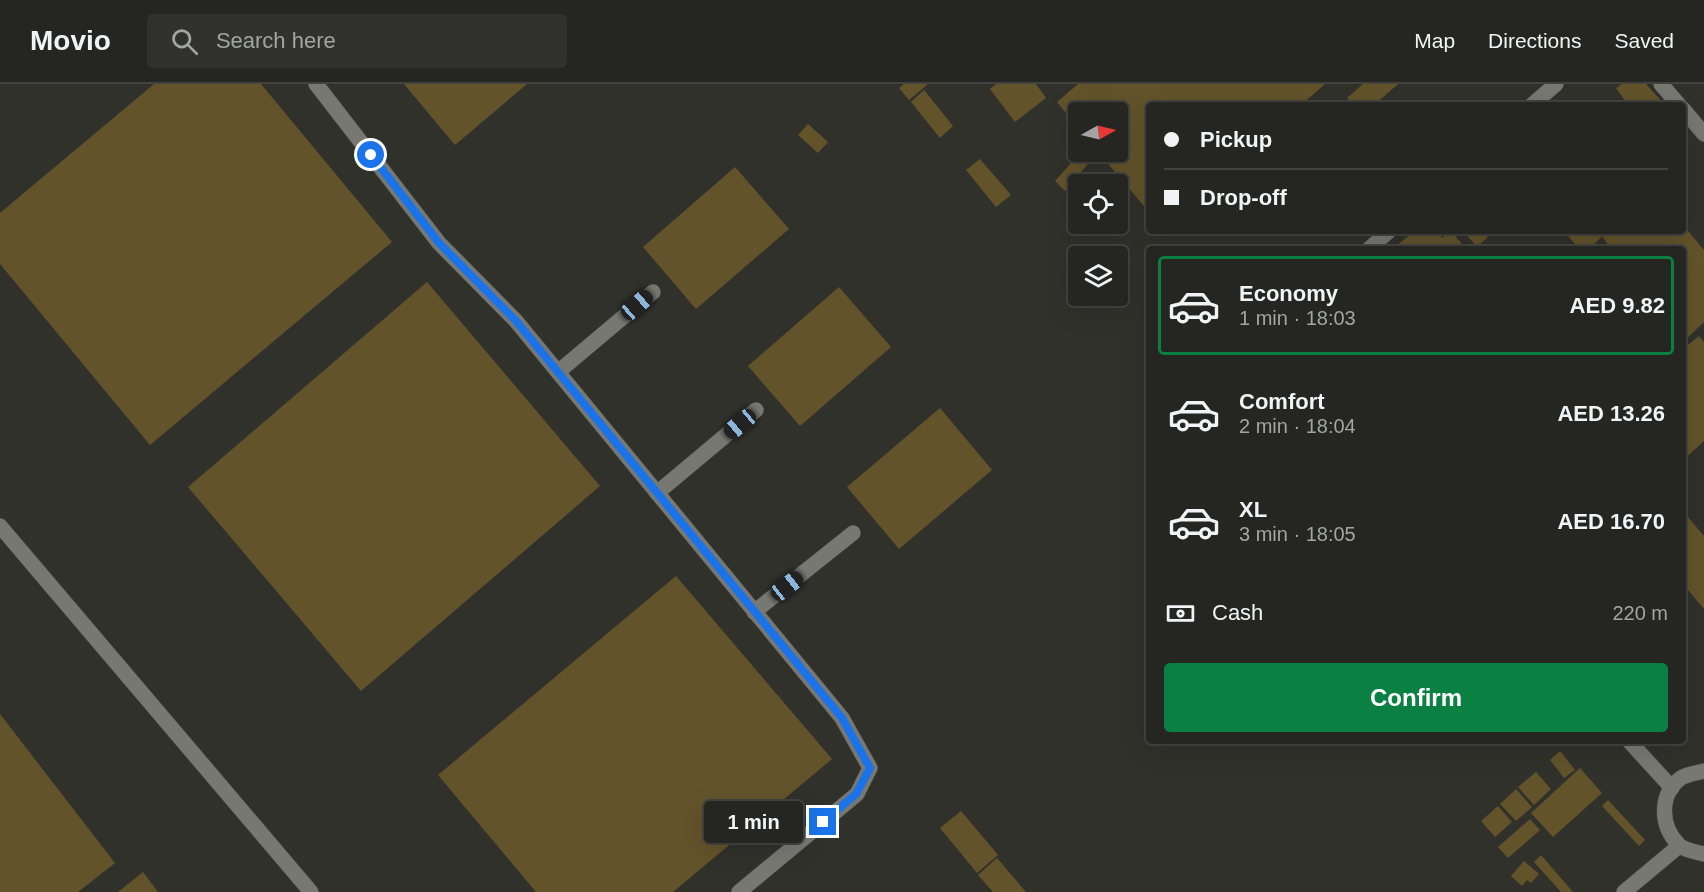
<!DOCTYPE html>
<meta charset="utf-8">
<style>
body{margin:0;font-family:Arial,sans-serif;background:#31312e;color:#f1f3f6;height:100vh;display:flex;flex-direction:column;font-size:22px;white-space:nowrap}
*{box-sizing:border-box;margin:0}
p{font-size:20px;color:#a3a5a5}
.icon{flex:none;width:33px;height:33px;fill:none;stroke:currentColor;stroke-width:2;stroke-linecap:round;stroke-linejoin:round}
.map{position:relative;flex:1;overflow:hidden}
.details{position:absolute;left:1146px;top:162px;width:540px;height:498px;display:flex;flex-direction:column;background:#252521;border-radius:6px;box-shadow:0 6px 24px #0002,0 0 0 2px #42423f}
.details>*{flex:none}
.banner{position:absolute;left:1146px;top:18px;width:540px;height:132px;border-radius:6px;box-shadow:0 6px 24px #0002,0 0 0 2px #42423f;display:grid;align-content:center;height:132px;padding:0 18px;background:#252521}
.needle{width:39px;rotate:82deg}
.buttons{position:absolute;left:1068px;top:18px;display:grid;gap:12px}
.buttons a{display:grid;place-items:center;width:60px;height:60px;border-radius:6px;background:#252521;box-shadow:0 6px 24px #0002,0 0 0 2px #42423f;font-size:30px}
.end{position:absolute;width:27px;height:27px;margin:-14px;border:8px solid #1a73e8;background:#fff;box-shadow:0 0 0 3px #fff}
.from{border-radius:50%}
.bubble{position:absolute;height:42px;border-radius:6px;background:#252521;box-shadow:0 6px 24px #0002,0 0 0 2px #42423f;font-size:20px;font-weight:700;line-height:42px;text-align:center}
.car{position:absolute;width:18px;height:36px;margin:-18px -9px;border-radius:8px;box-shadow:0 0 4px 2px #0007;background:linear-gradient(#222 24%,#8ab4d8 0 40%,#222 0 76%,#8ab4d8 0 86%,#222 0)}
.banner b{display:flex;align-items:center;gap:21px;height:57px;font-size:22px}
.banner b+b{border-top:2px solid #42423f}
.banner i{width:15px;height:15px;background:#f1f3f6}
ul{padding:10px 0 0;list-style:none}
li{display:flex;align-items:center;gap:18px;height:99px;margin:0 12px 9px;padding:0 6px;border:3px solid transparent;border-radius:6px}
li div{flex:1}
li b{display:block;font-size:22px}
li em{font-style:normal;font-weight:700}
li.active{border-color:#0b8043}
li>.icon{width:54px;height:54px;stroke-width:1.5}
.pay{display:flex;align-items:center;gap:15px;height:66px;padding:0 18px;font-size:22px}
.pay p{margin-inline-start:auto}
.action{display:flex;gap:12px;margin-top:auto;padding:12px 18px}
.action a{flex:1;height:69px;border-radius:6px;background:#0b8043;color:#fff;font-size:24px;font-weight:700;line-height:69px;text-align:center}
header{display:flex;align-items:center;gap:36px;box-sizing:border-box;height:84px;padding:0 30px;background:#252521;border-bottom:2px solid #42423f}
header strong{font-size:28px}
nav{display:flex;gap:33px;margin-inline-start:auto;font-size:21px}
.search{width:420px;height:54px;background:#31312e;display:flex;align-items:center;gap:15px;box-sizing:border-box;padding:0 21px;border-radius:6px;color:#a3a5a5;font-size:22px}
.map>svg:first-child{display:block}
.building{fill:#62532b}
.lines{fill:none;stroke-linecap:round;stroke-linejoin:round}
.service-casing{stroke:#4c4c49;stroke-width:16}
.service{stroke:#777872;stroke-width:15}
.route{stroke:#1a73e8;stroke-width:8}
</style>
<header>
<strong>Movio</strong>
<div class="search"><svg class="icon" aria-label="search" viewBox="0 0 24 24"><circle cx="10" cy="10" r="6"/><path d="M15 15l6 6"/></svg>Search here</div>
<nav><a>Map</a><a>Directions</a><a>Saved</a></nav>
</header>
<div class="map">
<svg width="1704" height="808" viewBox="0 0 1704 808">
<rect width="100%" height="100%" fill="#31312c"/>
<g class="building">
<path d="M154 0H261L392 158 150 361 0 180V129Z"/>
<path d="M404 0H527L455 61Z"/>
<path d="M904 0H928L909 16 899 4Z"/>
<path d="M996 0H1036L1046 14 1015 38 990 5Z"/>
<path d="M1078 0H1325L1301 21H1149V128L1098 68H1118V28H1078V44L1057 18Z"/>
<path d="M1363 0H1398L1374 21H1353L1347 14Z"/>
<path d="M1622 0H1646L1665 21H1628L1616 4Z"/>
<path d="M924 6 953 42 940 54 911 18Z"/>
<path d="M808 40 828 58 818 69 798 51Z"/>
<path d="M1081 68H1086L1092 75 1065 107 1055 97Z"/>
<path d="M980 75 1011 111 996 123 966 86Z"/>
<path d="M735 83 789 145 696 225 643 163Z"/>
<path d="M1683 141 1704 166V238L1685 256 1683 165H1611L1602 152 1590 165H1579L1564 147H1683Z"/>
<path d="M1415 147H1437L1442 154 1451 147 1466 165H1392Z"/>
<path d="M1463 147H1482L1488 153 1477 163Z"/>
<path d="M427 198 600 402 361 607 188 403Z"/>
<path d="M839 203 891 263 800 342 748 282Z"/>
<path d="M1699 252 1704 258V357L1683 376V265Z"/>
<path d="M940 324 992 386 899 465 847 403Z"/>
<path d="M1683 427 1704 452V525L1683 500Z"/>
<path d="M676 492 832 675 673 808H536L438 691Z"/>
<path d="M0 630 115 779 78 808H0Z"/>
<path d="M1560 667 1575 686 1564 694 1550 676Z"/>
<path d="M1580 684 1602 709 1553 753 1531 729Z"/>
<path d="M1536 688 1551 705 1534 721 1518 703Z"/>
<path d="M1516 705 1532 723 1516 737 1500 720Z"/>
<path d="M1608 716 1645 756 1639 762 1602 722Z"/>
<path d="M1498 722 1512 738 1495 753 1481 737Z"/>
<path d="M961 727 998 771 977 789 940 744Z"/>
<path d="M1530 735 1540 746 1508 774 1498 763Z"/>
<path d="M1541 771 1573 808H1561L1534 778Z"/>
<path d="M997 774 1026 808H993L978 791Z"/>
<path d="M1524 777 1539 790 1531 799 1527 796 1522 802 1511 792Z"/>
<path d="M143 788 158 808H118Z"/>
</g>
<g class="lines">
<g class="service-casing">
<g id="service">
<path d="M316 0 439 159 516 237 842 634 870 684 857 710 739 808"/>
<path d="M1661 0 1679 21"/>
<path d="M1532 21 1556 0"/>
<path d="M1683 25 1704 50"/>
<path d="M1369 165 1389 147"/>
<path d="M558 288 653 208"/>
<path d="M657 409 756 326"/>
<path d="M0 442 311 808"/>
<path d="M754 528 853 449"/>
<path d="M1629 657 1672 704"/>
<path d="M1704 687C1697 689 1687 690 1681 694 1659 710 1660 741 1678 760 1683 766 1697 768 1704 770"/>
<path d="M1624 808 1679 762"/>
</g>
</g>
<use href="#service" class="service"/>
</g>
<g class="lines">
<path class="route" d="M371 71 439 159 516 237 842 634 870 684 856 710 823 738"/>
</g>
</svg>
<div class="buttons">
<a><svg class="needle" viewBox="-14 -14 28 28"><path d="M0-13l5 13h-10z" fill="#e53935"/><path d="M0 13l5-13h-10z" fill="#a3a5a5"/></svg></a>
<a><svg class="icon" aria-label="locate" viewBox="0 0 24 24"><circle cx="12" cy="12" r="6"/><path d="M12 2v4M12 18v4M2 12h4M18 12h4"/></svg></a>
<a><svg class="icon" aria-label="layers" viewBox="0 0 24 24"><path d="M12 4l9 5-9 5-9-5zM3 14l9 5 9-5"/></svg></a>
</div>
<i class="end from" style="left:371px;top:71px"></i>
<i class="end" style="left:823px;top:738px"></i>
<div class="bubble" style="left:704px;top:717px;width:99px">1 min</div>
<i class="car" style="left:637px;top:221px;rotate:49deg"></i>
<i class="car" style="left:740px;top:340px;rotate:230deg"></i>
<i class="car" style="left:787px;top:502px;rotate:52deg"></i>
<div class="banner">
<b><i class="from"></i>Pickup</b>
<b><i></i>Drop-off</b>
</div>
<section class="details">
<ul>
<li class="active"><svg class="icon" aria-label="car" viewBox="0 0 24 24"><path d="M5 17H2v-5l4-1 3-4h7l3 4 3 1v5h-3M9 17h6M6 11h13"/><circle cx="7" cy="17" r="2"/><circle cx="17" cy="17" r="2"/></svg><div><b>Economy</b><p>1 min · 18:03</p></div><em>AED 9.82</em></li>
<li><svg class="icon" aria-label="car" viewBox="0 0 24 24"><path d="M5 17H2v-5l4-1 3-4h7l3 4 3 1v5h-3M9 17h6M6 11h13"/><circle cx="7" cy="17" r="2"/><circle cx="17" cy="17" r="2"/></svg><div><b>Comfort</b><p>2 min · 18:04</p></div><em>AED 13.26</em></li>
<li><svg class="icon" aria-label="car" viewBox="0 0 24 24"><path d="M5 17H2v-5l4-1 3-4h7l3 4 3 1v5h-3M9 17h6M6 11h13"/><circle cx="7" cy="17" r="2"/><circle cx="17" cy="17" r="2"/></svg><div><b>XL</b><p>3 min · 18:05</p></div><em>AED 16.70</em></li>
</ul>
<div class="pay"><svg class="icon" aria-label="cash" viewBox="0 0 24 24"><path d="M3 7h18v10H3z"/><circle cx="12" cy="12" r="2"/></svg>Cash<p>220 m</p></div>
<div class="action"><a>Confirm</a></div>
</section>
</div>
